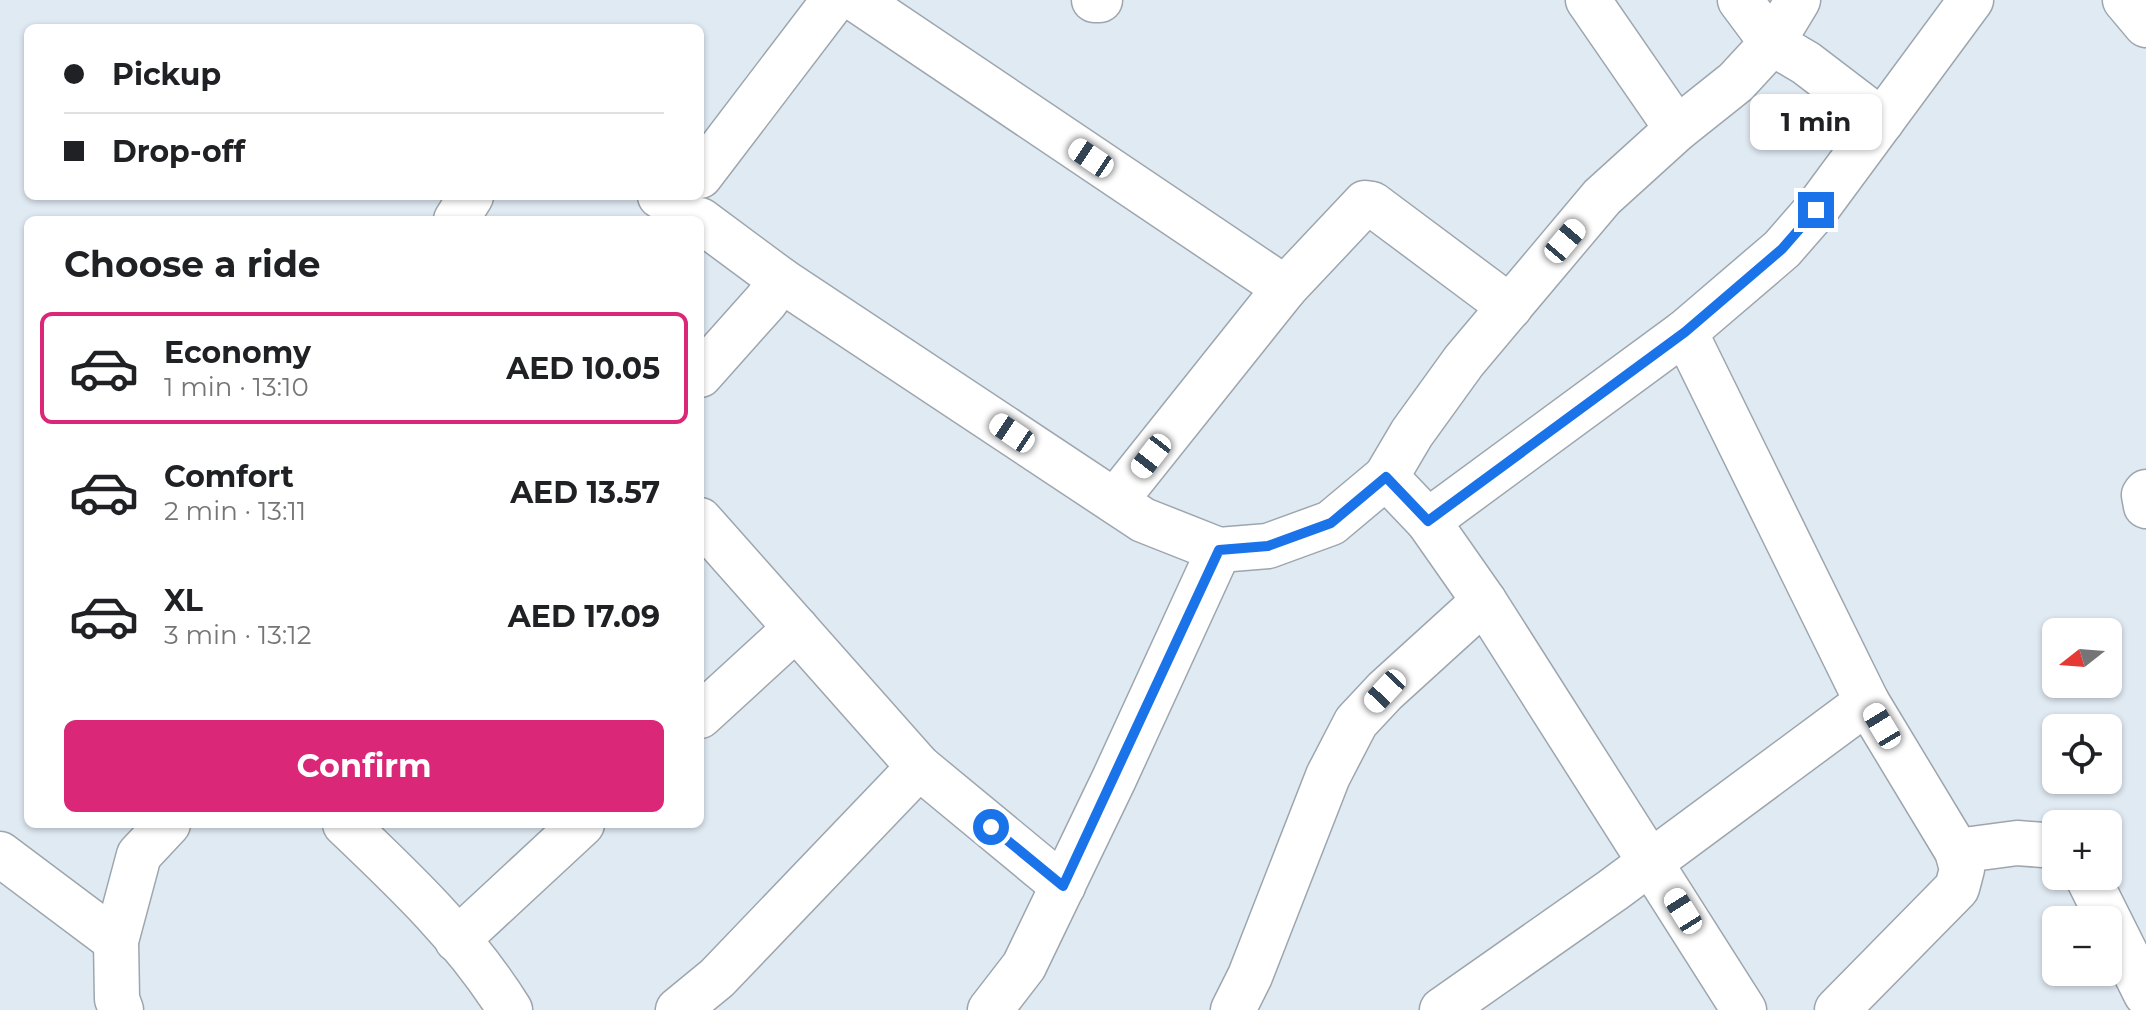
<!DOCTYPE html>
<meta charset="utf-8">
<style>
body{margin:0;font-family:Montserrat,sans-serif;background:#f6f6f6;color:#202124;height:100vh;display:flex;flex-direction:column;font-size:30px;white-space:nowrap}
*{box-sizing:border-box;margin:0}
p{font-size:26px;color:#757577}
.icon{flex:none;width:44px;height:44px;fill:none;stroke:currentColor;stroke-width:2;stroke-linecap:round;stroke-linejoin:round}
.map{position:relative;flex:1;overflow:hidden}
.details{position:absolute;left:24px;top:216px;width:680px;height:612px;display:flex;flex-direction:column;background:#fff;border-radius:12px;box-shadow:0 2px 6px #0004}
.details>*{flex:none}
.hud{position:absolute;left:24px;top:24px;width:680px;height:176px;border-radius:12px;box-shadow:0 2px 6px #0004;display:grid;align-content:center;height:176px;padding:0 40px;background:#fff}
.needle{width:52px;rotate:253deg}
.controls{position:absolute;left:2042px;top:618px;display:grid;gap:16px}
.controls a{display:grid;place-items:center;width:80px;height:80px;border-radius:12px;background:#fff;box-shadow:0 2px 6px #0004;font-size:40px}
.end{position:absolute;width:36px;height:36px;margin:-18px;border:10px solid #1a73e8;background:#fff;box-shadow:0 0 0 4px #fff}
.from{border-radius:50%}
.bubble{position:absolute;height:56px;border-radius:12px;background:#fff;box-shadow:0 2px 6px #0004;font-size:26px;font-weight:700;line-height:56px;text-align:center}
.car{position:absolute;width:24px;height:48px;margin:-24px -12px;border-radius:10px;box-shadow:0 0 6px 2px #0007;background:linear-gradient(#fff 24%,#345 0 40%,#fff 0 76%,#345 0 86%,#fff 0)}
.hud b{display:flex;align-items:center;gap:28px;height:76px;font-size:30px}
.hud b+b{border-top:2px solid #e0e0e0}
.hud i{width:20px;height:20px;background:#202124}
ul{padding:0;list-style:none}
li{display:flex;align-items:center;gap:24px;height:112px;margin:0 16px 12px;padding:0 24px;border:4px solid transparent;border-radius:12px}
li div{flex:1}
li b{display:block;font-size:30px}
li em{font-style:normal;font-weight:700}
li.selected{border-color:#db2777}
li>.icon{width:72px;height:72px;stroke-width:1.5}
h2{padding:0 40px;font-size:36px;line-height:96px}
.action{display:flex;gap:16px;margin-top:auto;padding:16px 40px}
.action a{flex:1;height:92px;border-radius:12px;background:#db2777;color:#fff;font-size:32px;font-weight:700;line-height:92px;text-align:center}
.map>svg:first-child{display:block}
.lines{fill:none;stroke-linecap:round;stroke-linejoin:round}
.minor-casing{stroke:#9da6ae;stroke-width:47}
.minor{stroke:#fff;stroke-width:44}
.route{stroke:#1a73e8;stroke-width:10}
</style>
<div class="map">
<svg width="2146" height="1010" viewBox="0 0 2146 1010">
<rect width="100%" height="100%" fill="#e0eaf3"/>
<g class="lines">
<g class="minor-casing">
<g id="minor">
<path d="M857 0 1285 288 1115 501"/>
<path d="M1094 0H1100"/>
<path d="M1588 0 1677 129"/>
<path d="M1798 0 1772 43 1806 63 1882 121"/>
<path d="M2125 0 2146 25"/>
<path d="M700 176 834 0"/>
<path d="M660 196 679 208"/>
<path d="M456 220 471 196"/>
<path d="M700 220 781 280 766 301 700 375"/>
<path d="M781 280 1143 520 1219 550 1268 546 1331 523 1386 477 1428 521 1484 601 1744 1010"/>
<path d="M1285 288 1365 203 1372 204 1510 307"/>
<path d="M1386 477 1412 433 1464 361 1602 197 1677 129 1736 82 1772 43 1740 0"/>
<path d="M2146 492 2144 495 2146 506"/>
<path d="M700 520 919 767 1063 886"/>
<path d="M1428 521 1685 332 1782 249 1816 210 1971 0"/>
<path d="M700 716 796 628"/>
<path d="M345 824C405 881 466 939 510 1010"/>
<path d="M1957 851 2017 843 2056 846"/>
<path d="M0 854 116 941"/>
<path d="M2087 876 2146 994"/>
<path d="M457 940 582 824"/>
<path d="M121 1010 117 999 116 941 139 855 168 824"/>
<path d="M678 1010 717 978 919 767"/>
<path d="M990 1010 1024 966 1114 779 1219 550"/>
<path d="M1233 1010 1250 976 1328 776 1356 722 1385 691 1484 601"/>
<path d="M1442 1010 1613 890 1867 702 1685 332"/>
<path d="M1837 1010 1957 888 1962 869 1957 851 1867 702"/>
</g>
</g>
<use href="#minor" class="minor"/>
</g>
<g class="lines">
<path class="route" d="M991 827 1063 886 1219 550 1268 546 1331 523 1386 477 1428 521 1685 332 1782 249 1816 210"/>
</g>
</svg>
<div class="controls">
<a><svg class="needle" viewBox="-14 -14 28 28"><path d="M0-13l5 13h-10z" fill="#e53935"/><path d="M0 13l5-13h-10z" fill="#757577"/></svg></a>
<a><svg class="icon" aria-label="locate" viewBox="0 0 24 24"><circle cx="12" cy="12" r="6"/><path d="M12 2v4M12 18v4M2 12h4M18 12h4"/></svg></a>
<a>+</a>
<a>−</a>
</div>
<i class="end from" style="left:991px;top:827px"></i>
<i class="end" style="left:1816px;top:210px"></i>
<div class="bubble" style="left:1750px;top:94px;width:132px">1 min</div>
<i class="car" style="left:1091px;top:158px;rotate:304deg"></i>
<i class="car" style="left:1565px;top:241px;rotate:40deg"></i>
<i class="car" style="left:1012px;top:433px;rotate:304deg"></i>
<i class="car" style="left:1151px;top:456px;rotate:218deg"></i>
<i class="car" style="left:1385px;top:691px;rotate:223deg"></i>
<i class="car" style="left:1882px;top:726px;rotate:329deg"></i>
<i class="car" style="left:1683px;top:911px;rotate:328deg"></i>
<div class="hud">
<b><i class="from"></i>Pickup</b>
<b><i></i>Drop-off</b>
</div>
<section class="details">
<h2>Choose a ride</h2>
<ul>
<li class="selected"><svg class="icon" aria-label="car" viewBox="0 0 24 24"><path d="M5 17H2v-5l4-1 3-4h7l3 4 3 1v5h-3M9 17h6M6 11h13"/><circle cx="7" cy="17" r="2"/><circle cx="17" cy="17" r="2"/></svg><div><b>Economy</b><p>1 min · 13:10</p></div><em>AED 10.05</em></li>
<li><svg class="icon" aria-label="car" viewBox="0 0 24 24"><path d="M5 17H2v-5l4-1 3-4h7l3 4 3 1v5h-3M9 17h6M6 11h13"/><circle cx="7" cy="17" r="2"/><circle cx="17" cy="17" r="2"/></svg><div><b>Comfort</b><p>2 min · 13:11</p></div><em>AED 13.57</em></li>
<li><svg class="icon" aria-label="car" viewBox="0 0 24 24"><path d="M5 17H2v-5l4-1 3-4h7l3 4 3 1v5h-3M9 17h6M6 11h13"/><circle cx="7" cy="17" r="2"/><circle cx="17" cy="17" r="2"/></svg><div><b>XL</b><p>3 min · 13:12</p></div><em>AED 17.09</em></li>
</ul>
<div class="action"><a>Confirm</a></div>
</section>
</div>
